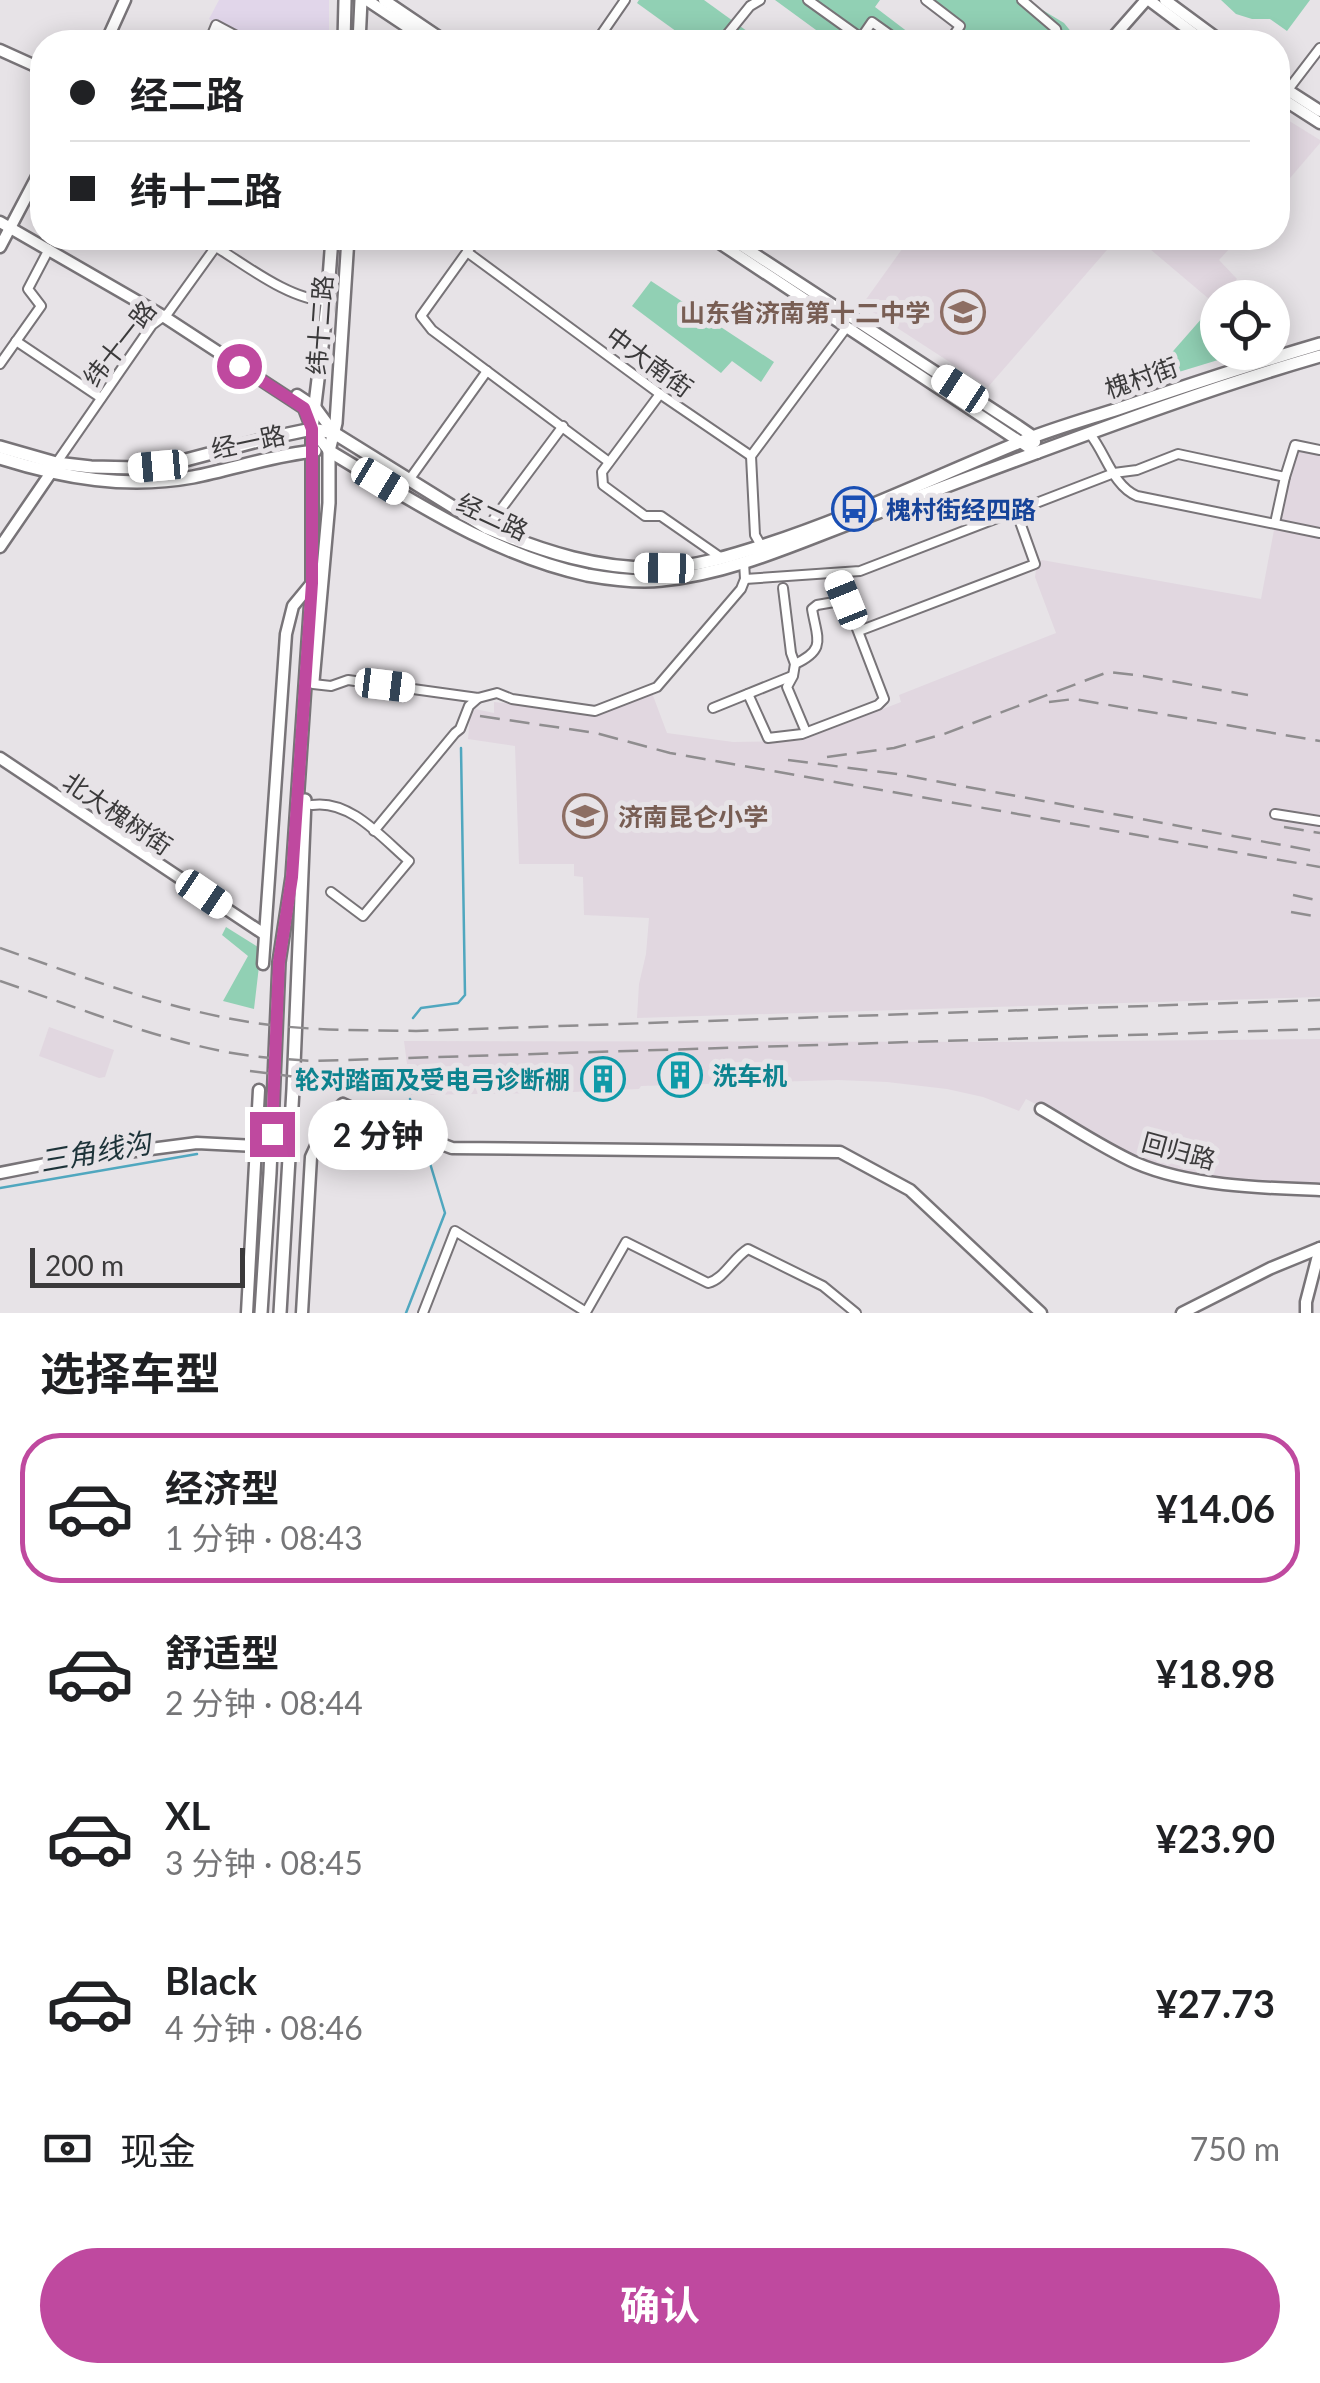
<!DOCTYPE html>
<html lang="zh">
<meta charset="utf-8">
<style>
body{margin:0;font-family:Lato,"Noto Sans SC",sans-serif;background:#f2f2f2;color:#202124;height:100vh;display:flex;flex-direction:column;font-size:38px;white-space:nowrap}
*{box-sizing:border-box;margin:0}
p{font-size:32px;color:#757577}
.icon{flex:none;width:55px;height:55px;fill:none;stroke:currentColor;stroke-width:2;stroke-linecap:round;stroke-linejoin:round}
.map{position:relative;height:1313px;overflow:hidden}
.panel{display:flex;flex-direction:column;background:#fff;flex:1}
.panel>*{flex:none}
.guide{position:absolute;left:30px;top:30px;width:1260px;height:220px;border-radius:40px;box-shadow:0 5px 25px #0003;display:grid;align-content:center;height:220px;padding:0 40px;background:#fff}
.buttons{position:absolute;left:1200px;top:280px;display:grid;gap:20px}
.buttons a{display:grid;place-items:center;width:90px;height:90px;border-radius:50%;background:#fff;box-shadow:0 5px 25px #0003;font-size:50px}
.scale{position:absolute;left:30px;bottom:25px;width:215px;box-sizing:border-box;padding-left:10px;border:5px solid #3b3a3b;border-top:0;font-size:28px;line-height:35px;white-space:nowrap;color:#3b3a3b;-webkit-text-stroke:8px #e7e3e7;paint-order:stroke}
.end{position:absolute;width:45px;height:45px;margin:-22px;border:12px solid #bf499f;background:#fff;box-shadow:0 0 0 5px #fff}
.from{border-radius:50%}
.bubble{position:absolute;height:70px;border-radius:35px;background:#fff;box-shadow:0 5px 25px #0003;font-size:32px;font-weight:700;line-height:70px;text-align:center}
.car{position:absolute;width:30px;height:60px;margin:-30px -15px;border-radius:12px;box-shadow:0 0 8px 2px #0007;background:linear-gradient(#fff 24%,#345 0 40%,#fff 0 76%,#345 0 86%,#fff 0)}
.guide b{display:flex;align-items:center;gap:35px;height:95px;font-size:38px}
.guide b+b{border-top:2px solid #e0e0e0}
.guide i{width:25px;height:25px;background:#202124}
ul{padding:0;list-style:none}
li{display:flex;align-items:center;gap:30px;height:150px;margin:0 20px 15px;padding:0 20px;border:5px solid transparent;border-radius:40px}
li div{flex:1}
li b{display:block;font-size:38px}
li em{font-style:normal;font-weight:700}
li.selected{border-color:#bf499f}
li>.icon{width:90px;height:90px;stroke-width:1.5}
h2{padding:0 40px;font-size:45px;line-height:120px}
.pay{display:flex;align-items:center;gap:25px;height:110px;padding:0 40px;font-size:38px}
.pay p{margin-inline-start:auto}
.action{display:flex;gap:20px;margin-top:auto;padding:20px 40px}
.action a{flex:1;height:115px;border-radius:60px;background:#bf499f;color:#fff;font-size:40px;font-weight:700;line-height:115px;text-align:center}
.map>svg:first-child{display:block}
.built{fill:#e1d7e0}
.medical{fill:#e1d6ea}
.green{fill:#91d0b4}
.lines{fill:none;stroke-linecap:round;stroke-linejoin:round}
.stream{stroke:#50a7bf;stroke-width:2.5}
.street-casing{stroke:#787478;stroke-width:12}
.secondary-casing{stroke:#787478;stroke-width:15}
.primary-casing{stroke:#787478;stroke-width:16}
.street{stroke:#fff;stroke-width:8}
.secondary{stroke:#fff;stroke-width:10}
.primary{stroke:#fff;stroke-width:11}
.rail{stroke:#8f8d8f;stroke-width:2.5;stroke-dasharray:20 10;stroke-linecap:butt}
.route{stroke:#bf499f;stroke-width:12}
.labels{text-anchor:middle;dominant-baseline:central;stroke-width:10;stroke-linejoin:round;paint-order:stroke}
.education-label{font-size:25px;font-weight:bold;fill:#785e54;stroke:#e7e3e7;text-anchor:end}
.street-label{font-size:25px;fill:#3b3a3b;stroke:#e7e3e7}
.transit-label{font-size:25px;font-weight:bold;fill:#164399;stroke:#e7e3e7;text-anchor:start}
.culture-label{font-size:25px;font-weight:bold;fill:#0d838f;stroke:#e7e3e7;text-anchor:start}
.water-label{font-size:28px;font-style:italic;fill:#1d3339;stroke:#e7e3e7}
</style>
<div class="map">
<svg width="1320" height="1313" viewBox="0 0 1320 1313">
<rect width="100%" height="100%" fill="#e7e3e7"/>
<g class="built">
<path d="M1278 114 1320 140V143L1278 192Z"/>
<path d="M910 238H1108L1113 243 988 387 862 305Z"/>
<path d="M1137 238H1239L1219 260 1237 279 1221 297 1218 298 1215 304Z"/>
<path d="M1295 451 1320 455V997L637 1018 639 984 646 954 649 918 584 915 583 877 574 876V864H519L515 746 468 739 470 717 475 709 494 713V702L598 714 652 693 667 733 733 742 800 741 901 702 899 695 1056 633 1035 577 1037 562 1042 560 1261 599 1274 530 1281 524Z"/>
<path d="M49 1027 114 1050 105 1077 99 1078 39 1056Z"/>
<path d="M1320 1039V1186L1193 1176 1149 1164 1026 1099 1019 1111 983 1097 947 1089 887 1082 838 1080 641 1086 639 1089 551 1093 411 1095 404 1041 1018 1042Z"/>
</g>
<path class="medical" d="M219 0H329V42H257L209 19Z"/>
<g class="green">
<path d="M639 0H704L762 42H691L637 3Z"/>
<path d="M775 0H880L875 7 921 42H825L827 38Z"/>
<path d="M929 0H1026L1064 23 1073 34 973 42H945L955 27Z"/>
<path d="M1221 0H1310L1287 31 1270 19H1252L1236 14Z"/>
<path d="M651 281 774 362 761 382 732 361 721 373 632 306Z"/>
<path d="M1217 301 1218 352 1241 353 1146 382Z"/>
<path d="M226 927 261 949 254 1009 223 1001 248 956 222 935Z"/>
</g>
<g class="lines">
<g class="stream">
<path d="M413 1018 421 1008 458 1003 465 995 461 748"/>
<path d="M410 1099 420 1132"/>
<path d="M0 1188 197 1154"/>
<path d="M406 1313 445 1213 423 1140"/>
</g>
<g class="street-casing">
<g id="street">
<path d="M808 0 861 38 872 22 900 42"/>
<path d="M926 0 960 26 949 42"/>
<path d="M1022 0 1056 29 1059 42"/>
<path d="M209 42 216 25 248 42"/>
<path d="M596 42 625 0"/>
<path d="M721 42 750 6 760 0"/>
<path d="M1287 91 1320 48"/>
<path d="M477 238 421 316 432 330 609 462"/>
<path d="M216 247C247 266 290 300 327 301"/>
<path d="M467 252 660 394 751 456"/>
<path d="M16 341 101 398"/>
<path d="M0 364 41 306 28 289 49 249"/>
<path d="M660 394 602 472 603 485 645 516H661L720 557"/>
<path d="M1090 434C1106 454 1113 486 1137 496L1320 533"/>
<path d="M751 456 846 328"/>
<path d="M751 456 755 535 759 542V547"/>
<path d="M55 465 152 325 168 313 222 238"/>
<path d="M409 480 487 371"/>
<path d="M1275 523 1285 477"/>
<path d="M487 528 563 426"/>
<path d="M744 562 745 579 860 571 1114 473 1137 470 1178 454 1285 477 1295 445 1320 450"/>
<path d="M783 588 791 653 795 664 793 676 787 687 806 732"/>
<path d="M859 631 1035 564 1016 511"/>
<path d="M795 664C827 649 817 639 812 609L817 605 846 600"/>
<path d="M313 684 331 686 348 680 478 698 497 693 512 699 595 711 657 687 741 589 745 579"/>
<path d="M748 694 768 738 802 734 878 705 884 699 836 574"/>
<path d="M713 708 792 676"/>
<path d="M312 805C350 799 382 838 409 861L363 916 331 892"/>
<path d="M1275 814 1320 821"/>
<path d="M374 831 455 733 460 729 469 706 478 698"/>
<path d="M423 1313 455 1231 586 1312 626 1242 708 1283C724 1279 733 1258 748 1249L823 1286 856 1313"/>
</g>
</g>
<g class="secondary-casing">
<g id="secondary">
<path d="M367 0 430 42"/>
<path d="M384 0 446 42"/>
<path d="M1149 0 1205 42"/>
<path d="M1165 0 1222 42"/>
<path d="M106 42 125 0"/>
<path d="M1109 42 1146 0"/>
<path d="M0 50 42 69"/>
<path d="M1278 84 1320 111"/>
<path d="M1278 96 1320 123"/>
<path d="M0 222 163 316 304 408 312 429 329 451"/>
<path d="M712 238 1037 453"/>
<path d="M730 238 1018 426 1034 437 1035 442"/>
<path d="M0 247 42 167"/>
<path d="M297 395 315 407 334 433"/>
<path d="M0 547 50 474"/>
<path d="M0 758 264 934"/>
<path d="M263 964 286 634 293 606 312 583"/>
<path d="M1041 1109C1072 1127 1103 1148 1136 1163 1189 1186 1262 1188 1320 1190"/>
<path d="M0 1173 66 1160 197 1143 257 1146"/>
<path d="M247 1313 259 1090"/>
<path d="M302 1313 311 1157 328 1120 343 1104 383 1122 452 1148 840 1152 910 1190 1041 1313"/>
<path d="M1182 1313 1271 1268 1320 1248"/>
<path d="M1306 1313V1302L1320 1248"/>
</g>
</g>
<g class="primary-casing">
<g id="primary">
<path d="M344 42 345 0"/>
<path d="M359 42 361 0"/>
<path d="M0 447 56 463 91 467 138 468 178 462 269 438 312 429 334 433 487 528C544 552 600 570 662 568 697 567 733 555 765 545 854 516 939 475 1025 440 1055 428 1087 419 1118 409 1185 386 1252 364 1320 344"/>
<path d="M329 451C410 499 493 555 587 575 610 579 639 583 662 580 717 575 771 554 822 534 876 513 930 492 984 472 1095 431 1206 389 1320 356"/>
<path d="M0 458C63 478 127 489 193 477 234 469 273 455 315 451"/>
<path d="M313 681 329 503V451L336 423 348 238"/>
<path d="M261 1313 270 1173 279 962 292 877 312 583V429L327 305 332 238"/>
<path d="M280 1313 293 1089 305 800"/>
</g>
</g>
<use href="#street" class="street"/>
<use href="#secondary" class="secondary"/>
<use href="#primary" class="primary"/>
<g class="rail">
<path d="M1049 702 1074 699 1320 741"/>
<path d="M480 716 596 733 670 753 1320 867"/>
<path d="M827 757 894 748 944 734 1108 672 1143 676 1248 695"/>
<path d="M788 760 897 774 1320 852"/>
<path d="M1284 827 1320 833"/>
<path d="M1293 895 1320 901"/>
<path d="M1291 912 1320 917"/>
<path d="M0 948C84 977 168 1010 256 1023 309 1031 362 1030 416 1031L1320 1000"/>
<path d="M0 981C73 1006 145 1035 221 1051 251 1057 282 1059 313 1061L1320 1029"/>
<path d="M250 1071 312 1079"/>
</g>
</g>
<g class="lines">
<path class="route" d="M239 366 304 408 312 429V583L292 877 279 962 272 1134"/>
</g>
<defs>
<g id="school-ring" transform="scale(2.25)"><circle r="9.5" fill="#e7e3e7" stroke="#8d6e63" stroke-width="1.5"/><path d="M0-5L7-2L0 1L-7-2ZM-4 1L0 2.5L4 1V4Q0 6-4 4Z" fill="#8d6e63"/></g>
<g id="bus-ring" transform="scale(2.25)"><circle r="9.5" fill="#e7e3e7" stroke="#1a4fb4" stroke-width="1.5"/><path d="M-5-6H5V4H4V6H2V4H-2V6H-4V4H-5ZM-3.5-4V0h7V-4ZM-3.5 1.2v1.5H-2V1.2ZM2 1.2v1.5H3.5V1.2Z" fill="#1a4fb4"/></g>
<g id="building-ring" transform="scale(2.25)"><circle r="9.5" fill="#e7e3e7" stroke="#0f9aa8" stroke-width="1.5"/><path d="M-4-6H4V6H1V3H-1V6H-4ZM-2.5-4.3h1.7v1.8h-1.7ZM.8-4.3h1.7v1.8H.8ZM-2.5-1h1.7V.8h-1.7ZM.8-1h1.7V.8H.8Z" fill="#0f9aa8"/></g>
</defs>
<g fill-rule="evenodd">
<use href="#school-ring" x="963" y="312"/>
<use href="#bus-ring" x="854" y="509"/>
<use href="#school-ring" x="585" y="816"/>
<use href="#building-ring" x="680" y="1075"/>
<use href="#building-ring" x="603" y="1079"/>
</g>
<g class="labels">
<g class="education-label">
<text x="930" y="312">山东省济南第十二中学</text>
<text x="618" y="816" text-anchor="start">济南昆仑小学</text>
</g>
<g class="street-label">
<text transform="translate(319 325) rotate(-86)">纬十二路</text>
<text transform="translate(119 343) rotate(-52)">纬十一路</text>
<text transform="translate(650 361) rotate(36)">中大南街</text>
<text transform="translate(1141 377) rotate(-19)">槐村街</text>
<text transform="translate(248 441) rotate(-12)">经一路</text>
<text transform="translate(493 516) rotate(25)">经二路</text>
<text transform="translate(118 813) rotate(34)">北大槐树街</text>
<text transform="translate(1179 1150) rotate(15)">回归路</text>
</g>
<g class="transit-label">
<text x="886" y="509">槐村街经四路</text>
</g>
<g class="culture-label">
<text x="712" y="1075">洗车机</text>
<text x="570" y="1079" text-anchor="end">轮对踏面及受电弓诊断棚</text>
</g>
<g class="water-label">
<text transform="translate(95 1151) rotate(-10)">三角线沟</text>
</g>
</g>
</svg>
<div class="buttons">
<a><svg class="icon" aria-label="locate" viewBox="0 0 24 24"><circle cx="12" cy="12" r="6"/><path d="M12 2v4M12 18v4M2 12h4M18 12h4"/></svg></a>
</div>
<div class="scale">200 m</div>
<i class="end from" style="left:239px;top:366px"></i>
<i class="end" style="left:272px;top:1134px"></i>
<div class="bubble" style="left:308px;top:1100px;width:140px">2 分钟</div>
<i class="car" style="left:960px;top:389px;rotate:303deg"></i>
<i class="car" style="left:158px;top:466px;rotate:265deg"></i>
<i class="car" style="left:380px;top:481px;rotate:121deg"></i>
<i class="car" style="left:664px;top:568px;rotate:271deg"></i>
<i class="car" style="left:846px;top:600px;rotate:338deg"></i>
<i class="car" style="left:385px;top:685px;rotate:97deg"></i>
<i class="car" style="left:204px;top:894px;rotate:124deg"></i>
<div class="guide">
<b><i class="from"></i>经二路</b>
<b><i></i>纬十二路</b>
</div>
</div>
<section class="panel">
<h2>选择车型</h2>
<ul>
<li class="selected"><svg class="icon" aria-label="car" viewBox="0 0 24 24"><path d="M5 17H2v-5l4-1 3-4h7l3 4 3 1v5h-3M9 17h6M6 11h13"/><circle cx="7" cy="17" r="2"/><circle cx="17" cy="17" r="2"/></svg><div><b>经济型</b><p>1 分钟 · 08:43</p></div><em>¥14.06</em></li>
<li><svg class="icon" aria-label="car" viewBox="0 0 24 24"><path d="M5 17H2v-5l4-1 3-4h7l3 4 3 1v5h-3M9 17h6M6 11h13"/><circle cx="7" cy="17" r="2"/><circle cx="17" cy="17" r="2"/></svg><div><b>舒适型</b><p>2 分钟 · 08:44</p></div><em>¥18.98</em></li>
<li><svg class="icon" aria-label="car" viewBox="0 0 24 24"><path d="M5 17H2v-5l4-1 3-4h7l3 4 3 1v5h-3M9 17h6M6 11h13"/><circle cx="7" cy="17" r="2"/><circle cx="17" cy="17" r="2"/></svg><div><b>XL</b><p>3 分钟 · 08:45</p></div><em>¥23.90</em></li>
<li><svg class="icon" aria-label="car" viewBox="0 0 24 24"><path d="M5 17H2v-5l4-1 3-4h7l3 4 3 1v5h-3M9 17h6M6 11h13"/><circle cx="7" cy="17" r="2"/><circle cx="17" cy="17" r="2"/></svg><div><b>Black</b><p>4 分钟 · 08:46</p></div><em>¥27.73</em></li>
</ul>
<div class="pay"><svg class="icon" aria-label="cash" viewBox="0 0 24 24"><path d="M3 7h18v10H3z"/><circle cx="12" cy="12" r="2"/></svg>现金<p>750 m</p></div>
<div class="action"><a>确认</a></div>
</section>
